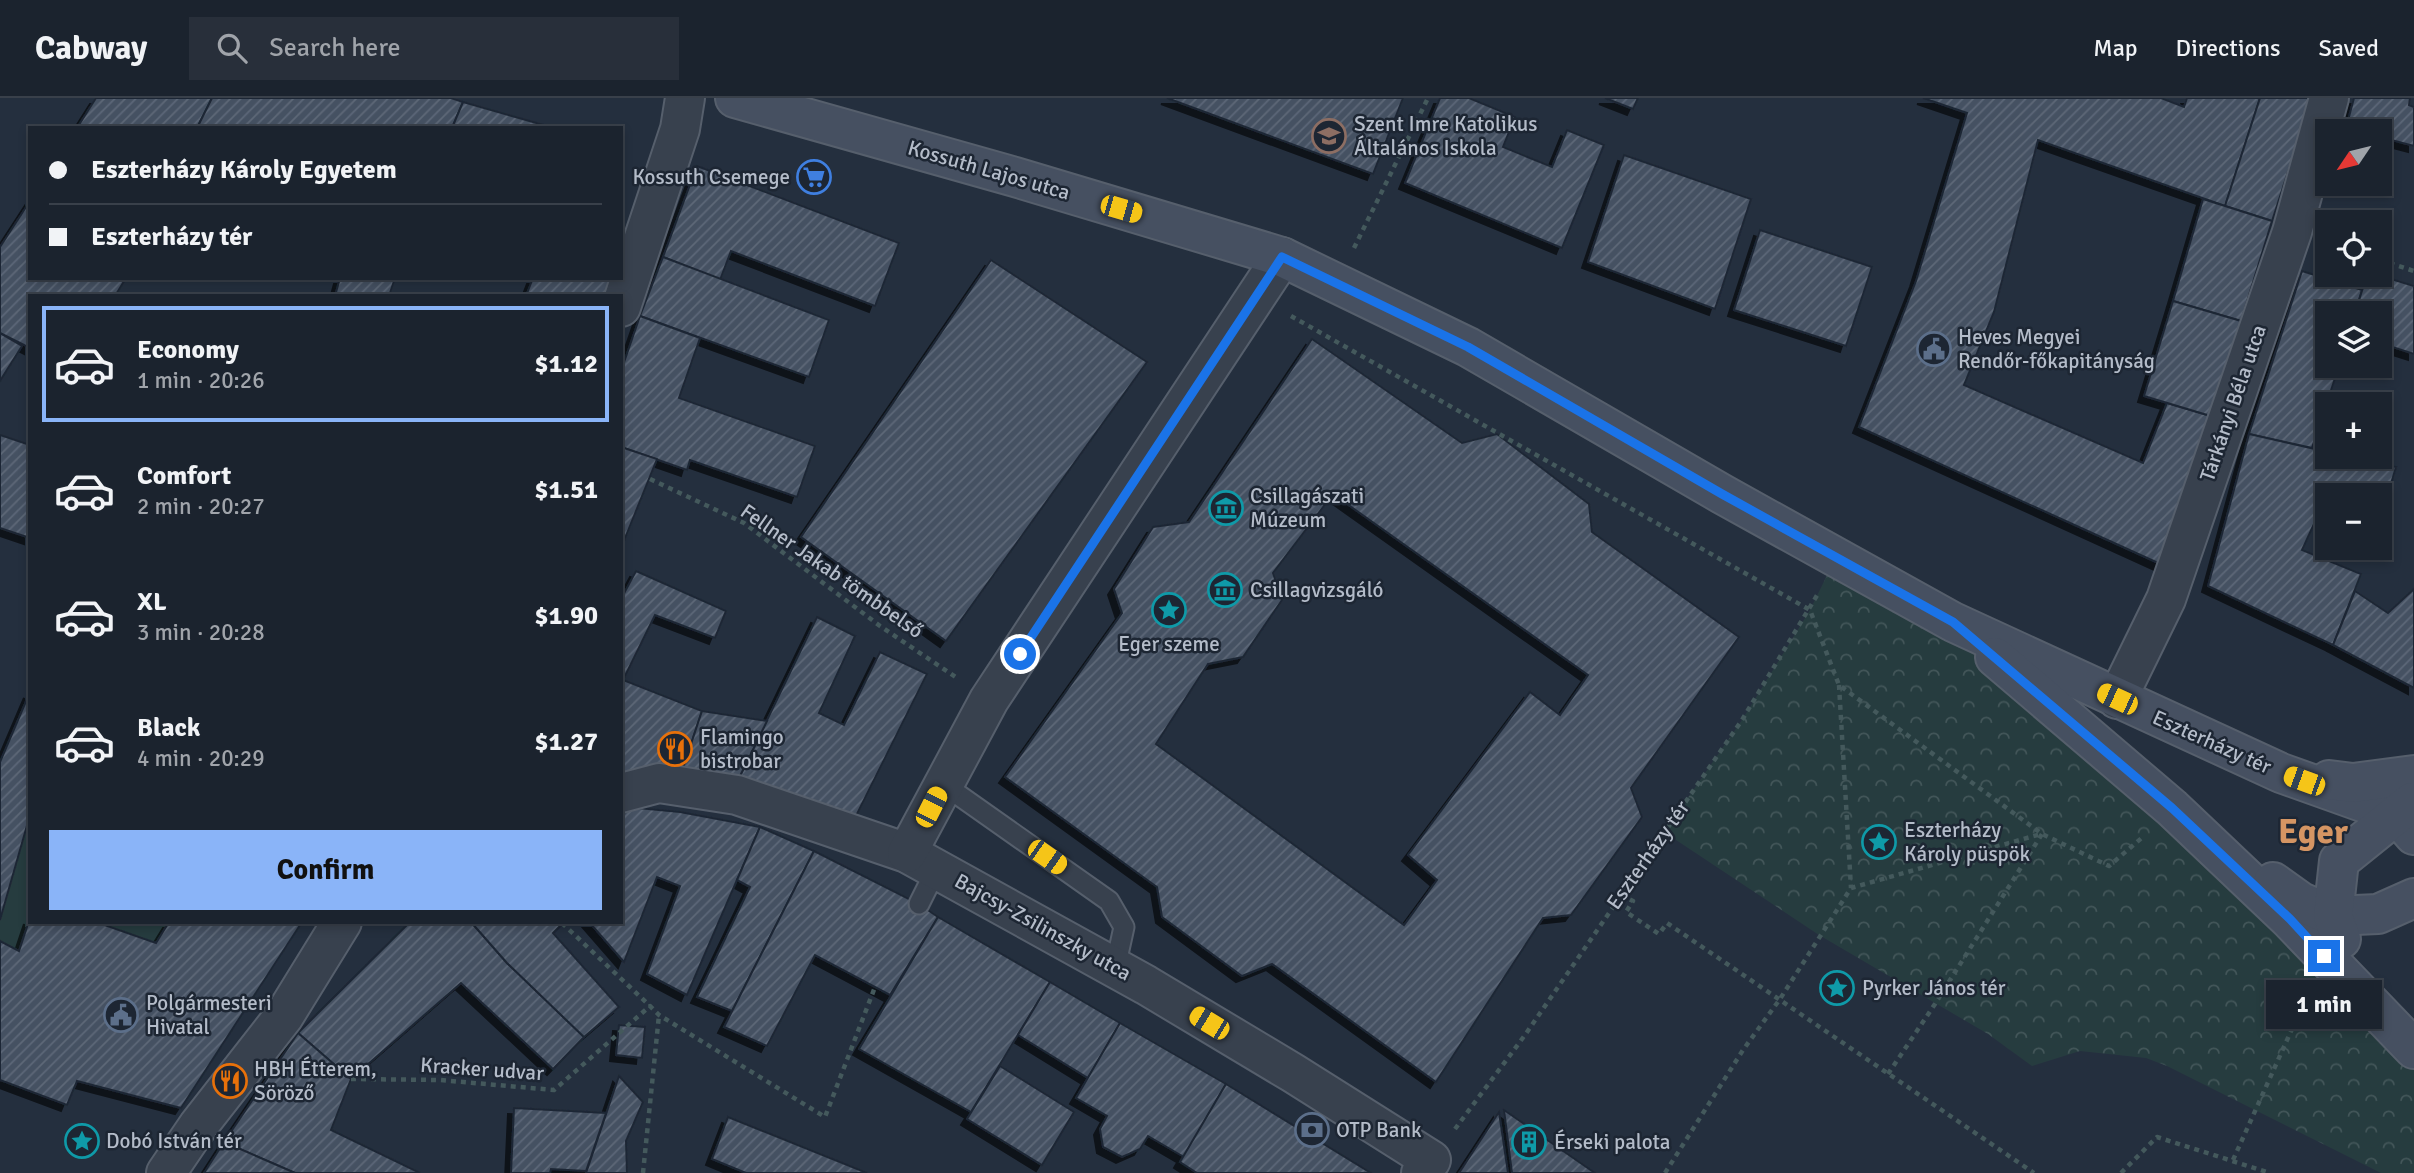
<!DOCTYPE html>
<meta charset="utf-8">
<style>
body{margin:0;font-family:Signika,sans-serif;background:#282f3a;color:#f1f3f6;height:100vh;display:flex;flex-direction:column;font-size:26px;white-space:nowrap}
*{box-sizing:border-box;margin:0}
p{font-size:23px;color:#a0a4aa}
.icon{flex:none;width:38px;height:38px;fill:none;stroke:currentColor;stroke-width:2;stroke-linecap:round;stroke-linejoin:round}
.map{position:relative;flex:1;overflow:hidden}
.details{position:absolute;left:28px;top:196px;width:595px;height:630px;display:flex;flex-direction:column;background:#1b232e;border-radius:0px;box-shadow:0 4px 10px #0003,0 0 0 2px #39404a}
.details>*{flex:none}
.banner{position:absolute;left:28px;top:28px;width:595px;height:154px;border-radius:0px;box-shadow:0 4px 10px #0003,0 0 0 2px #39404a;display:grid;align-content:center;height:154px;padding:0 21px;background:#1b232e}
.needle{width:46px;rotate:235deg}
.buttons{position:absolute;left:2315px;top:21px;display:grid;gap:14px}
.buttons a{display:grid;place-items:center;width:77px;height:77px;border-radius:0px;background:#1b232e;box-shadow:0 4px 10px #0003,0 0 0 2px #39404a;font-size:35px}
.end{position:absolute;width:32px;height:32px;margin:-16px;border:9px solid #1a73e8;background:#fff;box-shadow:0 0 0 4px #fff}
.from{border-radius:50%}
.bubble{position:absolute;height:49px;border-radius:0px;background:#1b232e;box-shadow:0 4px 10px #0003,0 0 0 2px #39404a;font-size:23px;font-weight:700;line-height:49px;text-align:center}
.car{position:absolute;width:21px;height:42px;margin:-21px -10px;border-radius:9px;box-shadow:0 0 5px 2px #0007;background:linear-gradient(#f5c518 24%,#345 0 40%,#f5c518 0 76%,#345 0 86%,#f5c518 0)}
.banner b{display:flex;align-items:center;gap:24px;height:66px;font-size:26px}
.banner b+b{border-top:2px solid #39404a}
.banner i{width:18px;height:18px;background:#f1f3f6}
ul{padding:12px 0 0;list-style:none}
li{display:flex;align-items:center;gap:21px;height:116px;margin:0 14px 10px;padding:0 7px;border:4px solid transparent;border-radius:0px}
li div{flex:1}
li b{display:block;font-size:26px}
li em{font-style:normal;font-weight:700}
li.current{border-color:#8ab4f8}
li>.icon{width:63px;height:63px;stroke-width:1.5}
.primary-button{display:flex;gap:14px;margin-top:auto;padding:14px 21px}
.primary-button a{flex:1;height:80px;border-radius:0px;background:#8ab4f8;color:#111;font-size:28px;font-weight:700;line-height:80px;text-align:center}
header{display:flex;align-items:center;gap:42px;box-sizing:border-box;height:98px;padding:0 35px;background:#1b232e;border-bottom:2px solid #39404a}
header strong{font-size:33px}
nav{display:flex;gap:38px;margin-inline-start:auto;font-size:24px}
.search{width:490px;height:63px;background:#282f3a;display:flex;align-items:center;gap:18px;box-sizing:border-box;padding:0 24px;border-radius:0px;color:#a0a4aa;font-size:26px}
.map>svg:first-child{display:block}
.park{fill:url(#park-crowns)}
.garden{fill:#263c3f}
.building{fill:url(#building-hatch);stroke:#1f2835;stroke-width:2;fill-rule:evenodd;filter:url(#shadow)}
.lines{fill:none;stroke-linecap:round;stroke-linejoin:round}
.lane-casing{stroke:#565f6c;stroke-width:23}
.street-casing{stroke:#565f6c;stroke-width:42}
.secondary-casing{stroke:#565f6c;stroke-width:42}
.path{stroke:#44595c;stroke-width:4.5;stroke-dasharray:5 5;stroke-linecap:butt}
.lane{stroke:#38414e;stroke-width:19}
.street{stroke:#38414e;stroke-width:38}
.secondary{stroke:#465061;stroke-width:38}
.route{stroke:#1a73e8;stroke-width:9}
.labels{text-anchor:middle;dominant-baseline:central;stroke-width:5;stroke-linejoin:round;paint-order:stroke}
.poi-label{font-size:21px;fill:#b4bcc9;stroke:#1d2633;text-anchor:start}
.street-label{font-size:21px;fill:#b4bcc9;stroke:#1d2633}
.town-label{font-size:35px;font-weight:bold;fill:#d59563;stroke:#1d2633}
</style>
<header>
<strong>Cabway</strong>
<div class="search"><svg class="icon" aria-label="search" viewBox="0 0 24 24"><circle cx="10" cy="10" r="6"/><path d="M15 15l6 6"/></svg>Search here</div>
<nav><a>Map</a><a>Directions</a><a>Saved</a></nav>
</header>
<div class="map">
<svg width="2414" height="1075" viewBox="0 0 2414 1075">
<defs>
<pattern id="park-crowns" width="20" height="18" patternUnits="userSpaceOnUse" patternTransform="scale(1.75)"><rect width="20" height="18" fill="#263c3f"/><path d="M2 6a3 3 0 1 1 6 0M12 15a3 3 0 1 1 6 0" fill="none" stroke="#435659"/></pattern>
<pattern id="building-hatch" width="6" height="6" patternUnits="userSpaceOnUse" patternTransform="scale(1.75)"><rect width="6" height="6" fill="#455162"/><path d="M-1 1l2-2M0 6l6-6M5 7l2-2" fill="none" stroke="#5d6877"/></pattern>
<filter id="shadow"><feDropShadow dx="-6" dy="6" stdDeviation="0" flood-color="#0009"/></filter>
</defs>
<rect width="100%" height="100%" fill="#242f3e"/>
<path class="park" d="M1836 459 1953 524 2414 951V1075H2381L2167 968 2146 960 2080 953 2032 968 1988 936 1819 837 1664 734 1742 622 1810 512Z"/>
<g class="garden">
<path d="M30 717V820L19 853 0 843V822Z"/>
<path d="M96 824H169L156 845Z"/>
</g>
<g class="building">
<path d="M96 0H212L197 30H162L153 27 151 30H77Z"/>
<path d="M212 0H451L463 4 452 30H197Z"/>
<path d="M1167 0H1403L1373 76Z"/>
<path d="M1440 0H1469L1515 19 1503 49 1552 69 1567 32 1604 47 1562 150 1405 85Z"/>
<path d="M1605 0H1638L1633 11Z"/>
<path d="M1923 0H2161L2184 9 2187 0H2260L2225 108 2038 42 1994 214 1964 287 2143 365 2167 305 2214 319 2167 469 1859 329 1916 183 1967 15Z"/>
<path d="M2260 0H2312L2272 123 2225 108Z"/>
<path d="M2354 0H2410L2409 7 2414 9V48L2380 39V33H2360L2346 30Z"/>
<path d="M463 4 554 30H452Z"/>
<path d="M1624 57 1751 101 1715 211 1588 164Z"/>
<path d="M697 68 899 145 875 208 731 153 720 182 663 159Z"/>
<path d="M2203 101 2272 123 2241 223 2173 203Z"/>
<path d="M30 103V180H126L115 198H30V250L0 235V149Z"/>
<path d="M1760 132 1872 169 1846 248 1734 212Z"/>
<path d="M663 159 829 222 809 279 640 218Z"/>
<path d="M991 162 1147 264 946 543 801 439Z"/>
<path d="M2302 173 2362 192 2355 215H2328V268H2339L2312 350 2249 336Z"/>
<path d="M2367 177H2378L2414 188V256L2380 245V215H2355Z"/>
<path d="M340 180H395L389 198H335Z"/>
<path d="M533 180H619L612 198H526Z"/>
<path d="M2173 203 2241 223 2214 319 2144 298Z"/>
<path d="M640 218 700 240 679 300 815 348 797 399 690 362 687 372 621 349V273Z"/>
<path d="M0 235 22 248 0 283Z"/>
<path d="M1312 241 1462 345 1497 336 1589 406 1592 434 1739 539 1631 690 1642 719 1571 817 1543 820 1436 984 1272 866 1242 878 1162 819 1157 789 1005 679 1122 515 1114 491 1153 429 1189 424ZM1333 396 1588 577 1560 617 1530 594 1408 757 1437 782 1404 827 1156 646 1208 566 1243 559 1282 502 1273 475Z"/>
<path d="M2249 336 2328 354V359H2349L2396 369 2384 409 2380 407V397H2350L2330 391 2302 452 2361 476 2333 547 2208 488Z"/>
<path d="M0 337 30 347V440L0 430Z"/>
<path d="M621 349 657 361 621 450Z"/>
<path d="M636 473 726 513 715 540 655 517 623 582 702 613 682 673 621 677V501Z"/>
<path d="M2414 491V590L2333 547 2355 493 2388 515Z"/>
<path d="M817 519 855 538 819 615 844 627 880 554 927 576 852 726 739 680Z"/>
<path d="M30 594V717L0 822V664Z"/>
<path d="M702 613 767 623 739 680 682 673Z"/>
<path d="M627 709 680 714 760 729 687 897 647 876 680 788 657 779 624 864 589 824H621V724Z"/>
<path d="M760 729 814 753 732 913 697 899 750 789 737 782Z"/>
<path d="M814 753 919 806 938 819 890 897 815 857 767 948 724 929Z"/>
<path d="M938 819 1050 884 971 1014 859 951Z"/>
<path d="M30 820V824H96L156 845 169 824H302L181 1010 77 983 67 1007 0 982V843L19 853Z"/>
<path d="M410 824H471L507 865 584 939 553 971 461 885 351 981 298 935Z"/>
<path d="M471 824H564L553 835 619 909 584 939 507 865Z"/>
<path d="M1050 884 1120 925 1088 980 1018 937Z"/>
<path d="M1120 925 1226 986 1184 1059 1148 1038 1140 1051 1122 1059 1103 1049 1100 1031 1107 1018 1076 1000Z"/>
<path d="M619 927 645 929 642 960 616 957Z"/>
<path d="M298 935 351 981 331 1032 420 1075H295L224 1044Z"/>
<path d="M1000 968 1074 1014 1042 1067 967 1021Z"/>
<path d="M619 978 643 1004 626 1043 627 1075H586Z"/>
<path d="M1226 986 1371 1075H1197L1180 1064Z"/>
<path d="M514 1010 606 1015 586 1073 551 1071 550 1075H511Z"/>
<path d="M1504 1012 1595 1075H1512Z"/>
<path d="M1499 1014 1508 1075H1459Z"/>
<path d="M728 1019 867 1075H746L712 1061Z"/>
<path d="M224 1044 295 1075H204Z"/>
</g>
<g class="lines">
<g class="lane-casing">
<g id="lane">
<path d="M943 686 1109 803 1124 829 1115 870"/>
<path d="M919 806 937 770"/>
</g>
</g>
<g class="street-casing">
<g id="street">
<path d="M621 209 680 31 685 0"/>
<path d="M2117 601 2166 501 2292 134 2329 0"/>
<path d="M621 695 659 685 737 697 907 755 1146 887 1293 975 1431 1062 1421 1075"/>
<path d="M907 755 989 602 1282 159"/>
<path d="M166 1075 198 1028 284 918 342 824"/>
</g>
</g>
<g class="secondary-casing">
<g id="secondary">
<path d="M735 0 1015 79 1282 159 1468 249 1722 396 1953 524 2281 675 2396 716 2414 737"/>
<path d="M1995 559 2172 710 2289 821 2414 951"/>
<path d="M2329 682 2353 685 2414 677"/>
<path d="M2273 784 2301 804 2333 818 2378 816 2414 800"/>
<path d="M2341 841 2333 818 2339 763 2412 704"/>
</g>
</g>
<g class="path">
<path d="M1354 150 1428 0"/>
<path d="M2380 162 2414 173"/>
<path d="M1291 218 1810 512 1839 587 2042 736 2109 768 2144 738"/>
<path d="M650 381 744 425 880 528 957 580"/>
<path d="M1839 587 1851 790"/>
<path d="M1621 797 1633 803 1626 814 1659 836 1667 825 2034 1075"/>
<path d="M562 825 650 908"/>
<path d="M1888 976 1935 906 2042 736"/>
<path d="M351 981 440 982 554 992 650 908 659 917 825 1019 875 889"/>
<path d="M1455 1031 1525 937 1742 622 1819 494"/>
<path d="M2233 1062 2301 911"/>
<path d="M643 1075 659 917"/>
<path d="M1665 1075 1743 952 1780 901 1851 790 2041 736"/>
<path d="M2121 1075 2157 1039 2270 1075"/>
</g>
<use href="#lane" class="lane"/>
<use href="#street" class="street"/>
<use href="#secondary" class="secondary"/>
</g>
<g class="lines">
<path class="route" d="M1020 556 1282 159 1468 249 1722 396 1953 524 2172 710 2290 821 2324 858"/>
</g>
<defs>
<g id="school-ring" transform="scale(1.75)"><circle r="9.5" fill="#1d2633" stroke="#8d6e63" stroke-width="1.5"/><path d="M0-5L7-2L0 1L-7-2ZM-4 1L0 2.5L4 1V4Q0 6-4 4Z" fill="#8d6e63"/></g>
<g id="supermarket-ring" transform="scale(1.75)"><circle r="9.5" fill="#1d2633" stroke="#3f7fe0" stroke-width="1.5"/><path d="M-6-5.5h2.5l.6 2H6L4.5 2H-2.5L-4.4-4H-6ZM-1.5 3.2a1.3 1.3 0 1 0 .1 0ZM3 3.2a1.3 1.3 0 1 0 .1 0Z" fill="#3f7fe0"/></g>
<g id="civic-ring" transform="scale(1.75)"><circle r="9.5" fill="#1d2633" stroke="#5c6f8a" stroke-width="1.5"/><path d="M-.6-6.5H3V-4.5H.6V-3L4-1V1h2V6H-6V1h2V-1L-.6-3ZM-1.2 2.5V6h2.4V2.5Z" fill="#5c6f8a"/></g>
<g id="museum-ring" transform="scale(1.75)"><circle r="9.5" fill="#1d2633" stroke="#0f9aa8" stroke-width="1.5"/><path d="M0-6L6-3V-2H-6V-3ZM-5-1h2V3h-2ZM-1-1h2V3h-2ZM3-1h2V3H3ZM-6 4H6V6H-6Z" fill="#0f9aa8"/></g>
<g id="sight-ring" transform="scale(1.75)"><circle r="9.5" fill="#1d2633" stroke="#0f9aa8" stroke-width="1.5"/><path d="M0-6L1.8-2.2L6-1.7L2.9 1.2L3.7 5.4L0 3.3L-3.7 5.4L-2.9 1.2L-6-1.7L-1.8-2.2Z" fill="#0f9aa8"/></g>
<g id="restaurant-ring" transform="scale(1.75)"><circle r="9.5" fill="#1d2633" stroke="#e8710a" stroke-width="1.5"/><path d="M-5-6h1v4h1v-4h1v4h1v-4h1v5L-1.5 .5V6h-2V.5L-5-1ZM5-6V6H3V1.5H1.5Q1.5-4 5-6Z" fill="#e8710a"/></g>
<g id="bank-ring" transform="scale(1.75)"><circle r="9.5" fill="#1d2633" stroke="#5c6f8a" stroke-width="1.5"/><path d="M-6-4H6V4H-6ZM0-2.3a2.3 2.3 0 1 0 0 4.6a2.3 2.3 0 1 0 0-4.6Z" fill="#5c6f8a"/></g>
<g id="building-ring" transform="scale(1.75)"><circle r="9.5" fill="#1d2633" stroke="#0f9aa8" stroke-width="1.5"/><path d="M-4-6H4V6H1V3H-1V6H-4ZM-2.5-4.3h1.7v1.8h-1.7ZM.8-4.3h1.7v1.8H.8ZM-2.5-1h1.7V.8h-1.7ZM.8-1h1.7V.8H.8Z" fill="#0f9aa8"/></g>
</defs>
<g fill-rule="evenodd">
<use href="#school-ring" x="1329" y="38"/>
<use href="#supermarket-ring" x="814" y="79"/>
<use href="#civic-ring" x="1934" y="251"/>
<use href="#museum-ring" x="1226" y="410"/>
<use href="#museum-ring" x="1225" y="492"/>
<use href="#sight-ring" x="1169" y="512"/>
<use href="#restaurant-ring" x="675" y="651"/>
<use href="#sight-ring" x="1879" y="744"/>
<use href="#sight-ring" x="1837" y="890"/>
<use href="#civic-ring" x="121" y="917"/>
<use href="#restaurant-ring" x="230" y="983"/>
<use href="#bank-ring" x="1312" y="1032"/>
<use href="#sight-ring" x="82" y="1043"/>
<use href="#building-ring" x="1529" y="1044"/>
</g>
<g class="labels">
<g class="poi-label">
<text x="1354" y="26">Szent Imre Katolikus<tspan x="1354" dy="24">Általános Iskola</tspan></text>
<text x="790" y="79" text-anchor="end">Kossuth Csemege</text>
<text x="1958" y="239">Heves Megyei<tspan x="1958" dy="24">Rendőr-főkapitányság</tspan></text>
<text x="1250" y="398">Csillagászati<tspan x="1250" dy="24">Múzeum</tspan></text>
<text x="1250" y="492">Csillagvizsgáló</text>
<text x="1169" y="546" text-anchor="middle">Eger szeme</text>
<text x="700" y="639">Flamingo<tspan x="700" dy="24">bistrobar</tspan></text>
<text x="1904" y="732">Eszterházy<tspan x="1904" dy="24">Károly püspök</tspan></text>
<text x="1862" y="890">Pyrker János tér</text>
<text x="146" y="905">Polgármesteri<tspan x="146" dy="24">Hivatal</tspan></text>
<text x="254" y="971">HBH Étterem,<tspan x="254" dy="24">Söröző</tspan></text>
<text x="1336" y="1032">OTP Bank</text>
<text x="106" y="1043">Dobó István tér</text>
<text x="1554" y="1044">Érseki palota</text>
</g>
<g class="street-label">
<text transform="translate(989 72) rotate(16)">Kossuth Lajos utca</text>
<text transform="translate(2233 305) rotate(-71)">Tárkányi Béla utca</text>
<text transform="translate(832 473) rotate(35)">Fellner Jakab tömbbelső</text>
<text transform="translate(2212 644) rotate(24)">Eszterházy tér</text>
<text transform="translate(1648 757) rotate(-55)">Eszterházy tér</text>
<text transform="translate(1043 829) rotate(29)">Bajcsy-Zsilinszky utca</text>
<text transform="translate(482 971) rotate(4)">Kracker udvar</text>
</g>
<g class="town-label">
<text x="2313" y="733">Eger</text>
</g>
</g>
</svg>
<div class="buttons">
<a><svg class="needle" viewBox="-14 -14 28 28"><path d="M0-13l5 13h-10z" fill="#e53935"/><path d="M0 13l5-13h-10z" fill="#a0a4aa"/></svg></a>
<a><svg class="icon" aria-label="locate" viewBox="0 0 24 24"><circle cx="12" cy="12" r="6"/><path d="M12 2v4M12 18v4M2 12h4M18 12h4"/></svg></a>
<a><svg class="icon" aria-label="layers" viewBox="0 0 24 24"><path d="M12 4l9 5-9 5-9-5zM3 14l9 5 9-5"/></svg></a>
<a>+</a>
<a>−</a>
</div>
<i class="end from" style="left:1020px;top:556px"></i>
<i class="end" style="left:2324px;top:858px"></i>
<div class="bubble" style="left:2266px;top:882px;width:116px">1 min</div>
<i class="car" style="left:1121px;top:111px;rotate:106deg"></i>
<i class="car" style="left:2117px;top:601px;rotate:295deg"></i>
<i class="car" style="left:2304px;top:683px;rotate:290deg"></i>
<i class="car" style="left:931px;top:709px;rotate:27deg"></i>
<i class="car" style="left:1047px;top:759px;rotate:125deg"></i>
<i class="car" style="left:1209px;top:925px;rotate:301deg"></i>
<div class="banner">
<b><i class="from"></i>Eszterházy Károly Egyetem</b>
<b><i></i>Eszterházy tér</b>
</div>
<section class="details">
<ul>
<li class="current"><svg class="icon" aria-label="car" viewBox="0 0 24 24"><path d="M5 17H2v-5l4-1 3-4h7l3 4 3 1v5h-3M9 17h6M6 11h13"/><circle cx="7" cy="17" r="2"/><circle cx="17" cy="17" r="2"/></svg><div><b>Economy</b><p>1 min · 20:26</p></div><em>$1.12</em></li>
<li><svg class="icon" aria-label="car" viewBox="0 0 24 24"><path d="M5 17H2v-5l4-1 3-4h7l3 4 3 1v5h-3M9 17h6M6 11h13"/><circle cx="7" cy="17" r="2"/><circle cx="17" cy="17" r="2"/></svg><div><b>Comfort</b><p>2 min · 20:27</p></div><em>$1.51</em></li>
<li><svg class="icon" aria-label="car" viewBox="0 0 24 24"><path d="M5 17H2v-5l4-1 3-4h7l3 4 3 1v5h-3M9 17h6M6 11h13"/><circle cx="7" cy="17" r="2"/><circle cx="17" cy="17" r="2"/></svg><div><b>XL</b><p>3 min · 20:28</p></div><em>$1.90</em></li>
<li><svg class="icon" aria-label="car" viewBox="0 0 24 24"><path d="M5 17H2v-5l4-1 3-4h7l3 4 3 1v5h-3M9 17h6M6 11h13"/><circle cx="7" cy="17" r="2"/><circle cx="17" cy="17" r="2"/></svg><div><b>Black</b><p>4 min · 20:29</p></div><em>$1.27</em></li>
</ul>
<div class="primary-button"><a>Confirm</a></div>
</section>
</div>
